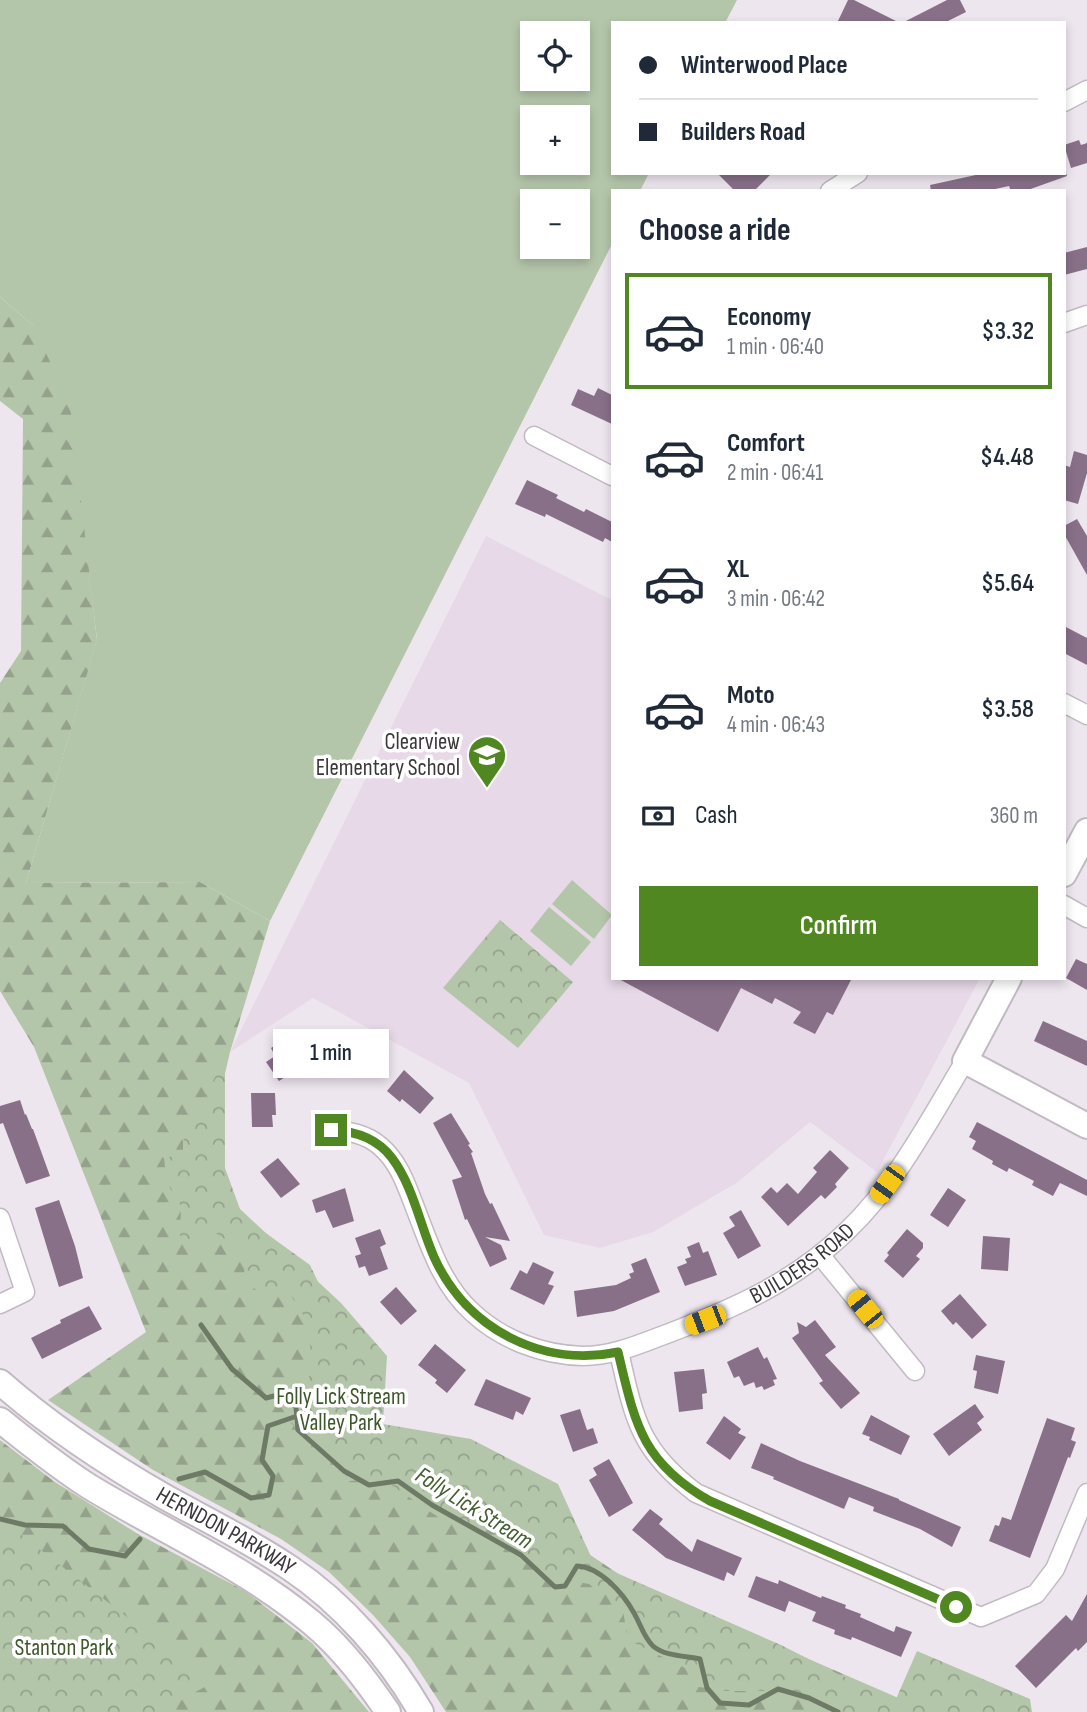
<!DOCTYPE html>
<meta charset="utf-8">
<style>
body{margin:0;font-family:"Sofia Sans Condensed",sans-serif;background:#f2f2f3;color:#1f2937;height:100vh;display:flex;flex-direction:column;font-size:26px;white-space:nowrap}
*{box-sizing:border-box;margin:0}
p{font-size:23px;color:#747a83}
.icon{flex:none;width:38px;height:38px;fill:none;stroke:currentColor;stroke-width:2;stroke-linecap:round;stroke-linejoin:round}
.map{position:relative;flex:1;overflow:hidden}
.side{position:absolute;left:611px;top:189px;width:455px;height:791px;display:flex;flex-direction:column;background:#fff;border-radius:0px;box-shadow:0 4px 10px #0003}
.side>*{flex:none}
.hud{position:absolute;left:611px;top:21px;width:455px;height:154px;border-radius:0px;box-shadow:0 4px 10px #0003;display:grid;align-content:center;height:154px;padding:0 28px;background:#fff}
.controls{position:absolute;left:520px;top:21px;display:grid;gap:14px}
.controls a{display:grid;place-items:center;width:70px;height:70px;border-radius:0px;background:#fff;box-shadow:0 4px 10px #0003;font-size:35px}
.end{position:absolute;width:32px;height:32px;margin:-16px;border:9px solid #508721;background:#fff;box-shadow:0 0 0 4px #fff}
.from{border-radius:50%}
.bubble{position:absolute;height:49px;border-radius:0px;background:#fff;box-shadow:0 4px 10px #0003;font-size:23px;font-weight:600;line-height:49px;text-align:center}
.car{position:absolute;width:21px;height:42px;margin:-21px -10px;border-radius:9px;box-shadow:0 0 5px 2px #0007;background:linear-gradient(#f5c518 24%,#345 0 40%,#f5c518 0 76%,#345 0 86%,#f5c518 0)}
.hud b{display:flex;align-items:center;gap:24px;height:66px;font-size:26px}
.hud b+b{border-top:2px solid #e0e1e3}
.hud i{width:18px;height:18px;background:#1f2937}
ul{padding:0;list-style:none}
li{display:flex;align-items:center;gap:21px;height:116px;margin:0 14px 10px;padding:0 14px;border:4px solid transparent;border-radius:0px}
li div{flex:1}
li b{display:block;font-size:26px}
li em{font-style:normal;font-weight:600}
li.selected{border-color:#508721}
li>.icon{width:63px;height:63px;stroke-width:1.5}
h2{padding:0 28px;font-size:32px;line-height:84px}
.pay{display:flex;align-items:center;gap:18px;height:77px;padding:0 28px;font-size:26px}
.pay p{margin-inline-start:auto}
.button{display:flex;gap:14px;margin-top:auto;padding:14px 28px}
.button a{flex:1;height:80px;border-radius:0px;background:#508721;color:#fff;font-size:28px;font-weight:600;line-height:80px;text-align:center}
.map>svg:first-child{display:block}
.built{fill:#e7d9e7}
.green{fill:#b4c6aa;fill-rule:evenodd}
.forest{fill:url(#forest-firs)}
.park{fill:url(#park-crowns)}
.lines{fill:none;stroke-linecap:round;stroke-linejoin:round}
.stream{stroke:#6d7a66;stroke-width:5}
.building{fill:#887089}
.street-casing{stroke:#c2bac2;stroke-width:21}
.secondary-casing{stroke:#c2bac2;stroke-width:28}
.street{stroke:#fff;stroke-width:18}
.secondary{stroke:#fff;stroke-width:24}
.route{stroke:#508721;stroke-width:9}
.labels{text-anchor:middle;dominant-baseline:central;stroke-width:7;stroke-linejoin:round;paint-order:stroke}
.poi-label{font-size:23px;fill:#3b383b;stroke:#fff;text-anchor:end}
.street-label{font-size:23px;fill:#3b383b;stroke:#fff}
.park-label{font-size:23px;fill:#3d582b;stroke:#fff}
.water-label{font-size:24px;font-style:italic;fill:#445f31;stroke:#fff}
</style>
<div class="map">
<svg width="1087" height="1712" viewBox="0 0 1087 1712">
<defs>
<pattern id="forest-firs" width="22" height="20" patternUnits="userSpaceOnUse" patternTransform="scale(1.75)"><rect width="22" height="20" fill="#b4c6aa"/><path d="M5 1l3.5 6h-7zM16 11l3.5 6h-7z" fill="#94a28c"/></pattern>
<pattern id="park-crowns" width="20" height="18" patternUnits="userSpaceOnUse" patternTransform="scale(1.75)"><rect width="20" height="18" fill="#b4c6aa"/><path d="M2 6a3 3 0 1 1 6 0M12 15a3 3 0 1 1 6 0" fill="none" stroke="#94a28c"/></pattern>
</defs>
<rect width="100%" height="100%" fill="#eee6ef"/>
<path class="built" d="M486 536 612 600V978H980L877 1172 810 1122 738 1182 653 1232 600 1248 544 1235 469 1083 313 998 230 1052Z"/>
<g class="green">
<path d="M0 0H737L725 23H612V173H649L640 191H612V244L270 921 200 882 26 883 97 639 83 526 33 325 0 297ZM532 33H578V79H532ZM532 117H578V163H532ZM532 201H578V247H532Z"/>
<path d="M572 880 612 915 594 939 552 904Z"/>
<path d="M549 907 591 942 571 966 530 931Z"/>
</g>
<g class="forest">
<path d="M0 297 33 325 70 405 97 640 26 883 200 882 270 921 230 1052 215 1117 220 1194 256 1226 310 1265 338 1324 376 1438 531 1515 629 1581 910 1703 904 1712H446L410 1657 373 1615 329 1572 281 1539 153 1470 48 1400 146 1332 34 1047 0 991V683L21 651 23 419 0 401Z"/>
<path d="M0 1440 55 1482 138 1534 245 1591 312 1643 369 1712H0Z"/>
</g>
<g class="park">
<path d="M500 920 573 982 518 1048 443 988Z"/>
<path d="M227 1053 225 1065V1168L240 1209 341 1303 387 1356 383 1424 471 1439 558 1484 594 1563 781 1645 838 1674 896 1699 917 1651 1030 1699 1032 1712H841L785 1691H726L693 1686 691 1671 628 1640 622 1605 589 1584 541 1575 490 1529 438 1517 381 1478 350 1481 290 1422 309 1377 311 1327 286 1288 263 1296 245 1280 243 1251 211 1230 204 1245 180 1236 181 1206 167 1183 164 1158 183 1154V1141Z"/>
<path d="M15 1530 212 1683 159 1712H0V1533Z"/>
</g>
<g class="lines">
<g class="stream">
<path d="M201 1325 232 1369 266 1398 286 1393 295 1396 298 1430 344 1471 369 1485 398 1481 432 1505 521 1555 555 1587 565 1586 577 1566C600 1567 623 1593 634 1613 640 1623 644 1638 653 1646 664 1656 685 1656 700 1659L707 1688 720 1703 749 1705 778 1689 809 1698 838 1712"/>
<path d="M179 1479 205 1472 251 1498 269 1495 273 1476 262 1460 268 1426 297 1416"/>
<path d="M0 1519 25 1525 63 1526 89 1549 125 1556 140 1539"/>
</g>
</g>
<g class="building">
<path d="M848 0H854L900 23H837Z"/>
<path d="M947 0H960L966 12 944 23H902Z"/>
<path d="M1079 140 1081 145 1087 143V163L1071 168 1064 145Z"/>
<path d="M717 173H772L754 191H735Z"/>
<path d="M985 173H1066L1067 176 1025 191H1011L1009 186 986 191H931L930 185Z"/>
<path d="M1087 247V269L1064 275V253Z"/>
<path d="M598 388 612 395V424L571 405 578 389 594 396Z"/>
<path d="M1074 451 1087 455V473L1078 504 1064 500V465L1070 467Z"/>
<path d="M527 480 558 495 556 498 584 512 586 509 612 522V542L605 538 603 542 546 514 545 517 515 504Z"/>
<path d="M1077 519 1087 536V575L1064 534V526Z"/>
<path d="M1064 626 1087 638V665L1064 653Z"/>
<path d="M1076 959 1087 964V990L1066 978Z"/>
<path d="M617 978H852L833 1015 827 1012 815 1034 793 1023 801 1012 775 998 772 1004 741 988 718 1032Z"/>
<path d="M1043 1021 1087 1041V1066L1034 1041Z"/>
<path d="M283 1040 289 1049 301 1041 316 1064 301 1073 299 1068 279 1081 266 1062 275 1056 271 1048Z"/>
<path d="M337 1042 354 1049 357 1043 368 1048 367 1051 379 1056 372 1078 330 1061Z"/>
<path d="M404 1070 434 1098 420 1114 402 1099 400 1102 387 1091Z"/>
<path d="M251 1093H275L276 1115H272L273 1127H252Z"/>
<path d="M20 1100 25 1115 26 1114 32 1129H33L50 1176 26 1184 3 1123 0 1124V1106Z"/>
<path d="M451 1113 470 1144 468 1145 473 1152 471 1153 485 1194 490 1204 492 1203 510 1241 485 1237 501 1245 507 1259 490 1267 467 1219 465 1220 452 1180 462 1177 433 1123Z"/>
<path d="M977 1122 1087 1180V1196L1060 1183 1053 1196 1032 1185 1034 1181 1009 1168 1007 1172 992 1164 993 1161 972 1149 976 1141 969 1137Z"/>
<path d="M830 1150 849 1168 835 1184 837 1187 825 1199 821 1195 788 1226 761 1197 771 1187 777 1193 787 1183 798 1194 817 1172 813 1168Z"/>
<path d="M278 1158 300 1184 281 1198 260 1172Z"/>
<path d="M345 1188 354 1221 333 1228 325 1210 316 1213 312 1200Z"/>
<path d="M948 1188 966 1200 948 1227 930 1215Z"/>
<path d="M59 1200 75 1246 83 1278 59 1287 35 1208Z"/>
<path d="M741 1210 761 1246 738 1259 723 1233 735 1226 729 1217Z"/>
<path d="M380 1229 386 1244 380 1247 388 1269 369 1276 365 1266 359 1268 355 1256 361 1254 355 1238Z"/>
<path d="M907 1229 923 1243V1248L916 1256 920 1259 903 1278 884 1261 889 1255 887 1253Z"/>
<path d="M983 1236 1010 1238 1008 1271 981 1269Z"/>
<path d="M699 1242 703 1253 708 1251 717 1275 685 1286 677 1267 687 1263 685 1259 691 1257 687 1247Z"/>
<path d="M646 1258 660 1292 614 1311 577 1317 574 1291 616 1285 631 1278 629 1274 634 1272 631 1264Z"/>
<path d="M533 1262 554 1272 548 1284 554 1286 544 1305 510 1289 520 1270 527 1274Z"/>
<path d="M396 1287 417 1311 401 1325 380 1302Z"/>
<path d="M960 1294 987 1325 972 1339 956 1322 953 1325 941 1311Z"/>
<path d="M89 1306 102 1329 42 1359 31 1338 61 1323 60 1320Z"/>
<path d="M815 1320 836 1347 825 1355 860 1393 841 1409 819 1383 823 1381 792 1338 799 1333 797 1322 806 1327Z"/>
<path d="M435 1344 466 1370 447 1393 435 1383 437 1380 418 1365Z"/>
<path d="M758 1347 764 1359 767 1357 777 1379 773 1380 775 1385 764 1390 762 1386 756 1388 754 1382 744 1386 739 1376 734 1378 727 1362Z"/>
<path d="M976 1355 1005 1361 998 1394 974 1388 977 1371 973 1370Z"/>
<path d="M704 1369 707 1393 702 1394 703 1409 679 1412 674 1372Z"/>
<path d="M486 1379 531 1398 523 1415 516 1411 513 1420 474 1405Z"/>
<path d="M975 1404 984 1417 977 1423 982 1430 949 1456 933 1434Z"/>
<path d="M580 1409 587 1430 593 1428 598 1443 573 1452 560 1415Z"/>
<path d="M871 1415 910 1436 901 1455 869 1440 870 1437 862 1434Z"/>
<path d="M724 1416 741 1429 738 1433 746 1437 730 1460 706 1443Z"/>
<path d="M1047 1418 1075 1428 1071 1440 1076 1442 1070 1458 1068 1457 1030 1558 989 1541 995 1525 999 1526 1002 1517 1011 1520Z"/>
<path d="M761 1443 800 1461 899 1499V1500L961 1527 952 1547 920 1529 873 1511 874 1507 849 1497 844 1509 773 1479 774 1477 751 1468Z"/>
<path d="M609 1459 633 1503 609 1517 589 1480 597 1475 593 1468Z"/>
<path d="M650 1509 663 1519 659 1524 692 1552 697 1539 742 1558 734 1576 727 1572 724 1581 666 1558 632 1530Z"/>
<path d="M756 1576 778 1584 779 1580 821 1598 822 1596 846 1605 845 1608 861 1614 860 1617 894 1632 896 1626 912 1632 901 1657 852 1637 851 1640 834 1634 835 1630 812 1621 816 1612 789 1601 785 1612 748 1597Z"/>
<path d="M1087 1594V1642L1078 1651 1076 1648 1036 1688 1015 1666 1066 1615 1072 1621Z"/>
</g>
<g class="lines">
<g class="street-casing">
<g id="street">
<path d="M1064 102 1087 90"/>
<path d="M830 191 858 173"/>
<path d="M1064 323 1087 315"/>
<path d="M534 436 612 476"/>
<path d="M1064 703 1087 715"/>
<path d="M1064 905 1087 918"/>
<path id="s1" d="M331 1130C349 1131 366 1134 380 1146 398 1161 406 1184 414 1205 429 1243 441 1284 472 1312 502 1340 542 1355 583 1356 612 1356 637 1345 664 1335 733 1309 793 1283 847 1231 897 1183 930 1119 965 1061"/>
<path d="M0 1218 25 1292 0 1304"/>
<path d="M820 1255 915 1371"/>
<path d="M619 1352C634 1418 639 1450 696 1493L981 1617 1036 1594 1055 1569 1087 1493"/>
</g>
</g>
<g class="secondary-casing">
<g id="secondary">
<path d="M1064 874 1087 831"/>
<path d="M1009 978 965 1061 1087 1126"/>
<path id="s2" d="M0 1382C51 1427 106 1463 165 1497 207 1520 250 1541 290 1568 344 1604 389 1657 421 1712"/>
<path d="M0 1420C29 1443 58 1467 90 1487 164 1532 245 1567 312 1623 342 1648 366 1680 388 1712"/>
</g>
</g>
<use href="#street" class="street"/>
<use href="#secondary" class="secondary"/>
</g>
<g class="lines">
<path class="route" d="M331 1130C355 1131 377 1138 392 1158 413 1186 420 1225 434 1257 466 1328 541 1368 618 1352 635 1423 641 1462 710 1501L956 1607"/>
</g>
<defs>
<g id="school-pin" transform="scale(2.0125)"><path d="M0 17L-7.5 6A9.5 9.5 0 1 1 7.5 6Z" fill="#508721" stroke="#fff"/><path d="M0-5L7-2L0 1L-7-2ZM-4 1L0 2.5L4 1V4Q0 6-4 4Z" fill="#fff"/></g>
</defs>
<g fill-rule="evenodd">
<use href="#school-pin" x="487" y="755"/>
</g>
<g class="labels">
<g class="poi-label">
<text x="460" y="742">Clearview<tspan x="460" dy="26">Elementary School</tspan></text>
</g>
<g class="street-label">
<text stroke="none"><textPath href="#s1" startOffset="607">BUILDERS ROAD</textPath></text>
<text stroke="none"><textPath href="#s2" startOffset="271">HERNDON PARKWAY</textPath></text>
</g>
<g class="park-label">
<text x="341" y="1397">Folly Lick Stream<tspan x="341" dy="26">Valley Park</tspan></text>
<text x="64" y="1648">Stanton Park</text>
</g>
<g class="water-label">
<text transform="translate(474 1508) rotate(32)">Folly Lick Stream</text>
</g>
</g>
</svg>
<div class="controls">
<a><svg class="icon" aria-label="locate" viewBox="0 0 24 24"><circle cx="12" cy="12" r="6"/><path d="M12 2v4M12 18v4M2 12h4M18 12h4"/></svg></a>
<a>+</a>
<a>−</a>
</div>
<i class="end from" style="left:956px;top:1607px"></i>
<i class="end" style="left:331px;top:1130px"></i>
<div class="bubble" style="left:273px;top:1029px;width:116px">1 min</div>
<i class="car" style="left:887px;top:1184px;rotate:216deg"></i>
<i class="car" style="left:865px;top:1309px;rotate:321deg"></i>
<i class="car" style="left:705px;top:1320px;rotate:249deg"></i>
<div class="hud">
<b><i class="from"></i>Winterwood Place</b>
<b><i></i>Builders Road</b>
</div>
<section class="side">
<h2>Choose a ride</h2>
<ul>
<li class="selected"><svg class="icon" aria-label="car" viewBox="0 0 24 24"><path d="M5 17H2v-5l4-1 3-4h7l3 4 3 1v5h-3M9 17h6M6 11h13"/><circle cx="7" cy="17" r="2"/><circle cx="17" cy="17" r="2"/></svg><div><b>Economy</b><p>1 min · 06:40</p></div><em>$3.32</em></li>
<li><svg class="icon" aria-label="car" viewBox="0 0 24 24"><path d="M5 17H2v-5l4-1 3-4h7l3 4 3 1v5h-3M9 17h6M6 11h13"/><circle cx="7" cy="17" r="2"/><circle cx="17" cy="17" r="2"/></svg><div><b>Comfort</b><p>2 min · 06:41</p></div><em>$4.48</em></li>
<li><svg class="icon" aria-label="car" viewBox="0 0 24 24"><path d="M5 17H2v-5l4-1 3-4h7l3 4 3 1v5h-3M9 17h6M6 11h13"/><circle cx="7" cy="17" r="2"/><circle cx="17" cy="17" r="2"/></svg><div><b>XL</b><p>3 min · 06:42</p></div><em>$5.64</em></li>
<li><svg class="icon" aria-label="car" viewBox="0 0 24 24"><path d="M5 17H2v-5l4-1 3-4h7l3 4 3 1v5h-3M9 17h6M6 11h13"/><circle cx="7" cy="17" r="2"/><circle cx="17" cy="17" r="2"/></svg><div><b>Moto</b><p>4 min · 06:43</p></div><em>$3.58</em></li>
</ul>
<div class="pay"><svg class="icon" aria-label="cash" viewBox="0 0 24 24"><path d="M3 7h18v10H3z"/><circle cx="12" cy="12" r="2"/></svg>Cash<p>360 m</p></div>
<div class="button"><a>Confirm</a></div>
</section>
</div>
